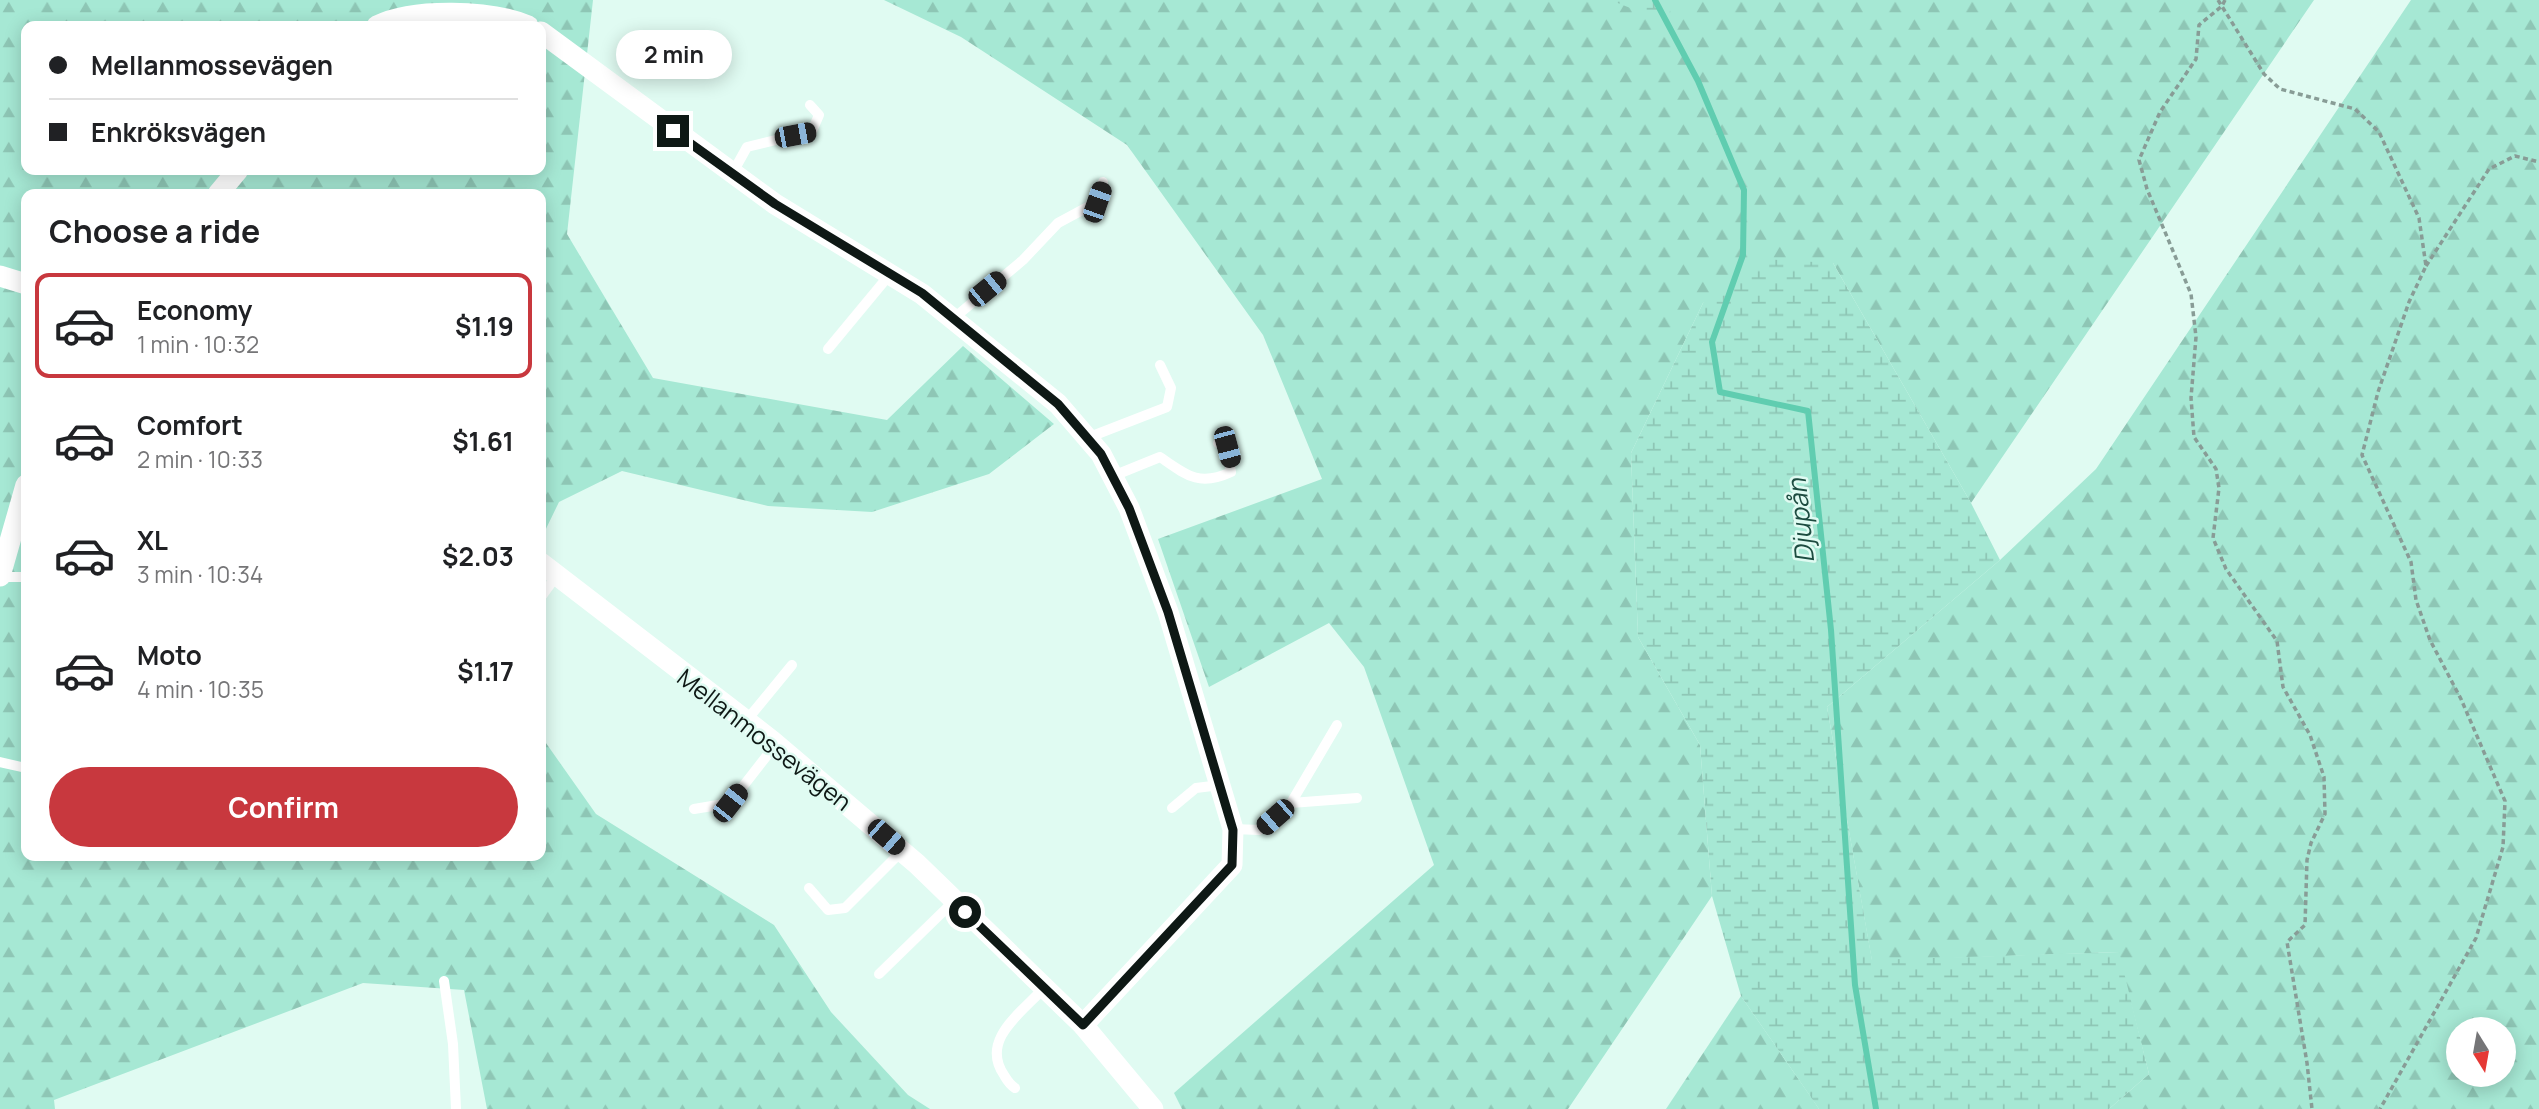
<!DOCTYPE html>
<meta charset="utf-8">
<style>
body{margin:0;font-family:Manrope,sans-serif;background:#f6f6f6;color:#202124;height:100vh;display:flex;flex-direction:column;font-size:26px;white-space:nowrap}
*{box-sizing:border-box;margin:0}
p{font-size:23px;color:#757577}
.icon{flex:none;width:38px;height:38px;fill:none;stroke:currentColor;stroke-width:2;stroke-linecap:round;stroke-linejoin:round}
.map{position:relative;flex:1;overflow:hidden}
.sheet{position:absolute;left:21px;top:189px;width:525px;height:672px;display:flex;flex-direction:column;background:#fff;border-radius:14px;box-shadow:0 4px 18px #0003}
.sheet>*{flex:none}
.banner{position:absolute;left:21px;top:21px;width:525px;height:154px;border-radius:14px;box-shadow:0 4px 18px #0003;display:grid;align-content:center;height:154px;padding:0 28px;background:#fff}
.needle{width:46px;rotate:169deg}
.buttons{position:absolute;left:2446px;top:1017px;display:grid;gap:14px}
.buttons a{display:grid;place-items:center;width:70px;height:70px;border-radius:50%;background:#fff;box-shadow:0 4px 18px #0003;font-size:35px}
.end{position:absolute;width:32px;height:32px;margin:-16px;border:9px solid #0e1815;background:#fff;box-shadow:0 0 0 4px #fff}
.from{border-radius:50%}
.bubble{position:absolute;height:49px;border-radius:24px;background:#fff;box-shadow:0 4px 18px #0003;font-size:23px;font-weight:700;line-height:49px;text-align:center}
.car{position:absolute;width:21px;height:42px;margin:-21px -10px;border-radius:9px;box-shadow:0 0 5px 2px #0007;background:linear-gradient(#222 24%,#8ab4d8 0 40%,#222 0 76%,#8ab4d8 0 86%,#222 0)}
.banner b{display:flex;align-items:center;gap:24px;height:66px;font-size:26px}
.banner b+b{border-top:2px solid #e0e0e0}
.banner i{width:18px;height:18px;background:#202124}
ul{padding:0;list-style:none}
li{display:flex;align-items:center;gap:21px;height:105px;margin:0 14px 10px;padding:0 14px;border:4px solid transparent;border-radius:14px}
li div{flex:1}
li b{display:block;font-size:26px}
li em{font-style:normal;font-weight:700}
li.active{border-color:#c8383e}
li>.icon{width:63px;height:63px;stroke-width:1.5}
h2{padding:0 28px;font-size:32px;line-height:84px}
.button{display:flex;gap:14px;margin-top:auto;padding:14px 28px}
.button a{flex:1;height:80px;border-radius:42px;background:#c8383e;color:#fff;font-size:28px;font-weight:700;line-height:80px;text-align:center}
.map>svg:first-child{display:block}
.forest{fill:url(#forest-firs);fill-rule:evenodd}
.wetland{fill:url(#wetland-marsh)}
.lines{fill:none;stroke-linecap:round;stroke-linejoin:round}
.stream{stroke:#60cdb0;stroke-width:6}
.path{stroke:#889c96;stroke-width:3.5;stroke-dasharray:5 3.5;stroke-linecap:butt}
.service{stroke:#fff;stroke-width:10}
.minor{stroke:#fff;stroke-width:21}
.route{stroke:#0e1815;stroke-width:9}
.labels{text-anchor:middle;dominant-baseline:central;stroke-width:5;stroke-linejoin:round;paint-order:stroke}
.street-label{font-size:24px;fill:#0e1815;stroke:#e0fbf2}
.water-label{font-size:26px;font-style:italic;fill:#1d4c40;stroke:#e0fbf2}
</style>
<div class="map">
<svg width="2539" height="1109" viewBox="0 0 2539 1109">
<defs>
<pattern id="forest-firs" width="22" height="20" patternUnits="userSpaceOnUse" patternTransform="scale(1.75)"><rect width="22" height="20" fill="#a6e8d4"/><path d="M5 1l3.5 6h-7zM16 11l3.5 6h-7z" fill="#8ec6b5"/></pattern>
<pattern id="wetland-marsh" width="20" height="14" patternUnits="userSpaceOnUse" patternTransform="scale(1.75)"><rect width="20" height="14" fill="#a6e8d4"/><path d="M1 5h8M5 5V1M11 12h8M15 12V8" fill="none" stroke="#8ec6b5"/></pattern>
</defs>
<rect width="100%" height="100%" fill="#e0fbf2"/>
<g class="forest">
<path d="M0 0H593L567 234 653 378 887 420 963 346 1054 424 989 474 872 512 768 506 622 471 559 502 541 539V194H26V856H541V736L596 814 774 925 831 1012 908 1095 930 1109H487L464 990 363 983 54 1100 55 1109H0ZM26 26H541V170H26Z"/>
<path d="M884 0H2314L1971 503 1833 263 1703 303 1631 453 1638 637 1700 745 1712 896 1568 1109H1182L1174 1093 1434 865 1364 667 1329 623 1209 687 1158 539 1322 479 1263 335 1127 145 961 37Z"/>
<path d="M2411 0H2539V1109H2109L2149 1074 2118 952 1872 961 1827 707 2000 560 2096 469ZM2459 1029H2504V1074H2459Z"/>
<path d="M1741 996 1813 1100 1819 1109H1666Z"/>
</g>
<g class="wetland">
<path d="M1610 0H1674L1666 22Z"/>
<path d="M1760 259 1833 263 1971 503 2000 560 1827 707 1872 960 2119 952 2149 1074 2109 1109H1819L1741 996 1712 896 1700 745 1638 637 1631 453 1703 303Z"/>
</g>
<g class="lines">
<path class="stream" d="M1655 0 1698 81 1744 190 1743 255 1712 342 1720 392 1808 411 1831 630 1855 985 1876 1109"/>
<g class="path">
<path d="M2218 0 2264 74 2280 89 2355 109 2379 132 2419 218 2426 266 2409 302 2378 392 2362 455 2411 562 2416 600 2430 640 2461 699 2505 801 2503 847 2476 938 2380 1109"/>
<path d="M2225 0 2222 6 2199 25 2196 59 2160 112 2139 160 2147 189 2191 294 2196 337 2191 398 2194 437 2216 469 2219 488 2213 538 2226 569 2277 641 2283 687 2310 735 2324 777 2325 814 2311 843 2307 860 2305 925 2287 942 2307 1063 2312 1109"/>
<path d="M2426 266 2489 169 2515 156 2539 162"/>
</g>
<g class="service">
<path d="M732 174 747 147 812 131 819 115 810 105"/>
<path d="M954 318 1023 260 1058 223 1097 202 1103 182"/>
<path d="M828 349 891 273"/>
<path d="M1087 438 1167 407 1171 388 1160 365"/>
<path d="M1113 476 1160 457C1186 475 1199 487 1231 472L1227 447 1218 443"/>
<path d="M0 577H26"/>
<path d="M541 597 557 575"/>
<path d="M746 721 792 665"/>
<path d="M0 762 26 768"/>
<path d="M1291 803 1357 798"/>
<path d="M1172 808 1196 788 1220 785"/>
<path d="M694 809 730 803 776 744"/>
<path d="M1233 829 1259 830 1291 803 1337 725"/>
<path d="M809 888 828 910 845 908 902 851"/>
<path d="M879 974 954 901"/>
<path d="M444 981 453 1044 456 1109"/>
<path d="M1015 1088C1009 1084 1007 1080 1004 1075 980 1040 1021 1013 1044 988"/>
</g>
<g class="minor">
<path d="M377 26C413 8 491 10 528 26"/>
<path d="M541 32 775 204 922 294 1058 404 1101 454 1129 508 1168 612 1233 829 1232 865 1083 1025"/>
<path d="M218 194 238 170"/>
<path d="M0 276 26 284"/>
<path d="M541 563 771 740 917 864 1083 1025 1153 1109"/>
<path d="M0 576 26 485"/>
</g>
</g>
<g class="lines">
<path class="route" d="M673 131 775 204 922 293 1058 404 1101 454 1129 508 1168 612 1233 830 1232 865 1083 1025 965 912"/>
</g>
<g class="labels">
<g class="street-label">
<text transform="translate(765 739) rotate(38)">Mellanmossevägen</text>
</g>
<g class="water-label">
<text transform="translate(1800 521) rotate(-96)">Djupån</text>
</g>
</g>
</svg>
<div class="buttons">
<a><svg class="needle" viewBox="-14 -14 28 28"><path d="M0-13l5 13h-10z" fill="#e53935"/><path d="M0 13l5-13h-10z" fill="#757577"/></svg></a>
</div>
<i class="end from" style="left:965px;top:912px"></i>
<i class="end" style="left:673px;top:131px"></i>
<div class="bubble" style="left:616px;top:30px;width:116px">2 min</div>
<i class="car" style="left:795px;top:135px;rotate:79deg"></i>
<i class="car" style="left:1097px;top:202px;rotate:19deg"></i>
<i class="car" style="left:987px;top:289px;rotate:51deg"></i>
<i class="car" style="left:1227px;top:447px;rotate:165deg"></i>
<i class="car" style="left:730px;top:803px;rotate:38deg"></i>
<i class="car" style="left:1275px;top:817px;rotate:229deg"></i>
<i class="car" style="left:886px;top:837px;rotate:131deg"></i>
<div class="banner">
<b><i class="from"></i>Mellanmossevägen</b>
<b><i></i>Enkröksvägen</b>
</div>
<section class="sheet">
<h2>Choose a ride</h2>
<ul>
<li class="active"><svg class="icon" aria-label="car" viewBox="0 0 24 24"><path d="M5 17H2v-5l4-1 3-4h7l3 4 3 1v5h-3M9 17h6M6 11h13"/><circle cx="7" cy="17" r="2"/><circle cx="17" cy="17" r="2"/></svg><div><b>Economy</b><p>1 min · 10:32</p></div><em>$1.19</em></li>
<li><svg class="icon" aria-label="car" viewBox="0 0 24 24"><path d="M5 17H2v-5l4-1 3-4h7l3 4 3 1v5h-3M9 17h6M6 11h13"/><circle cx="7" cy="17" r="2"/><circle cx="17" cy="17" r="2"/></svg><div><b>Comfort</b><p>2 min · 10:33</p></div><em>$1.61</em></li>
<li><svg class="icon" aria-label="car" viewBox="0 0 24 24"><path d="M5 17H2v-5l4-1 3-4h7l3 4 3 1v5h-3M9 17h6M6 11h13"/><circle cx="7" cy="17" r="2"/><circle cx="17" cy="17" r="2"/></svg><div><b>XL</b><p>3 min · 10:34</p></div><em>$2.03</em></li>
<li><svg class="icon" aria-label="car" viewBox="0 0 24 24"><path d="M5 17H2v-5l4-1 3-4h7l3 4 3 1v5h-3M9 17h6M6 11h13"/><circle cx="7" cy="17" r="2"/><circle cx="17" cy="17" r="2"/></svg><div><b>Moto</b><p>4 min · 10:35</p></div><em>$1.17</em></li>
</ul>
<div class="button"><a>Confirm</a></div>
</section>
</div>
